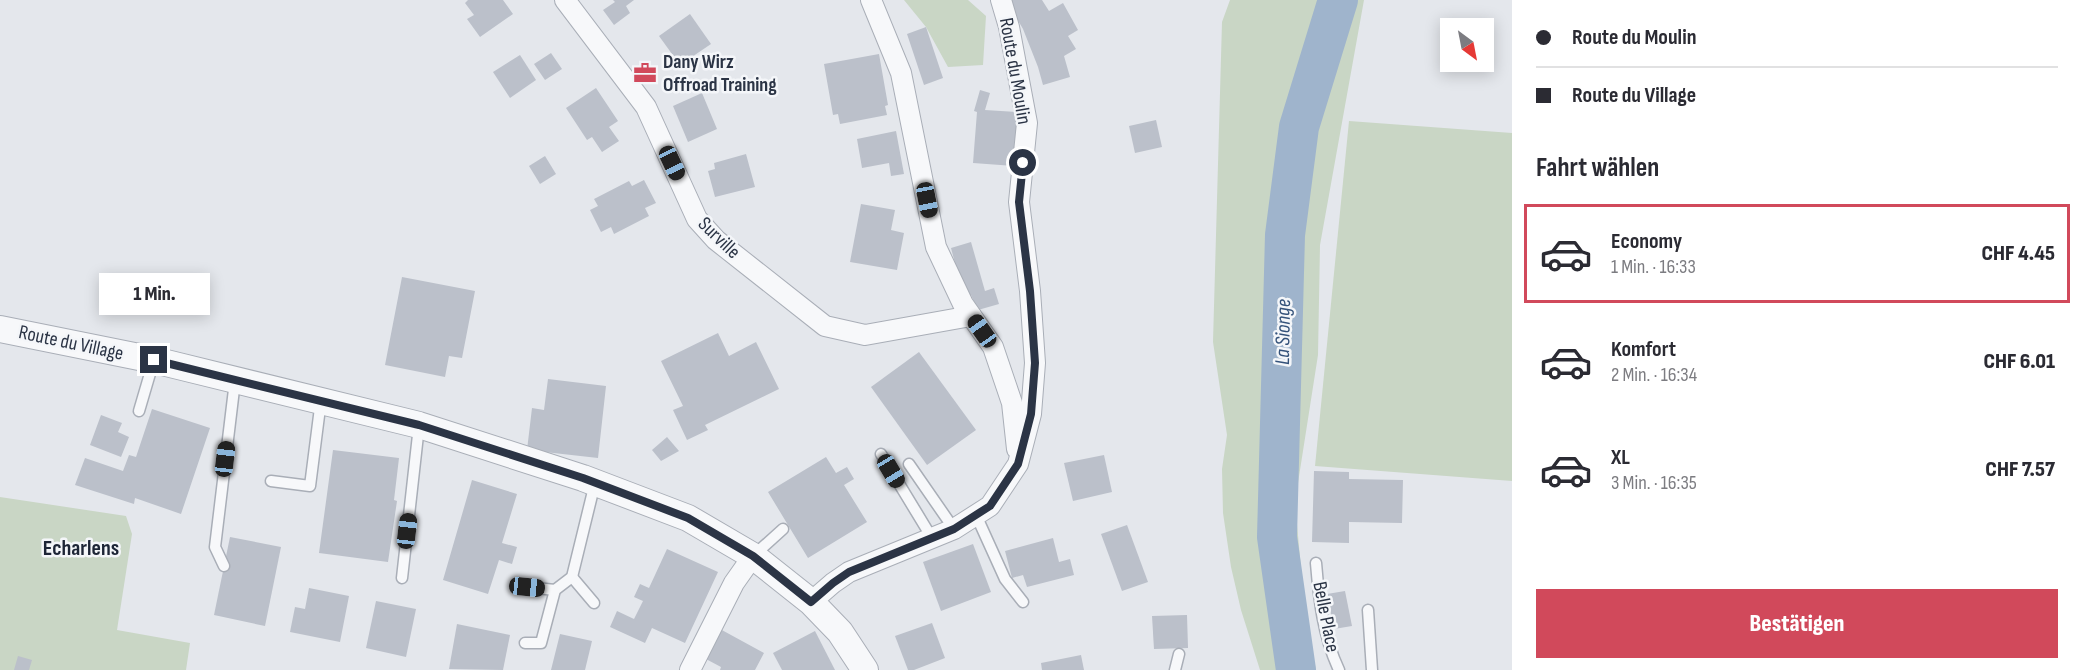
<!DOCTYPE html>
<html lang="de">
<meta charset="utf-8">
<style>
body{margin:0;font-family:"Sofia Sans Condensed",sans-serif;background:#f7f7f7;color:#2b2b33;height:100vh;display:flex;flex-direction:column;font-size:22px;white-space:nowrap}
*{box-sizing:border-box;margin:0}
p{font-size:20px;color:#7c7c81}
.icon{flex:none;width:33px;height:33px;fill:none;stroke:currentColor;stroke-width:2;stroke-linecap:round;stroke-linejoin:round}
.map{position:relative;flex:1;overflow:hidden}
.sheet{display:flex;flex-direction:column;background:#fff;width:570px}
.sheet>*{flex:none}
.top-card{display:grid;align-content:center;height:132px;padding:0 24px;background:#fff}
.needle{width:39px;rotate:148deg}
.controls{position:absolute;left:1440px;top:18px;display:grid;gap:12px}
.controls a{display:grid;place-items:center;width:54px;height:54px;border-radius:0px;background:#fff;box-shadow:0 3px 15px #0003;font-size:30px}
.end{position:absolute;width:27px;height:27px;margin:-14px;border:8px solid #2b3445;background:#fff;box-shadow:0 0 0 3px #fff}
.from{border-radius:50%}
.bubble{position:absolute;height:42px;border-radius:0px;background:#fff;box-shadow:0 3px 15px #0003;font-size:20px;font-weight:800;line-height:42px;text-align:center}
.car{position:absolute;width:18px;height:36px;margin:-18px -9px;border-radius:8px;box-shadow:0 0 4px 2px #0007;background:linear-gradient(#222 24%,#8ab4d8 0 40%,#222 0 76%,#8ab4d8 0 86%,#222 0)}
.top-card b{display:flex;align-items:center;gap:21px;height:57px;font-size:22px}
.top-card b+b{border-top:2px solid #e1e1e2}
.top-card i{width:15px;height:15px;background:#2b2b33}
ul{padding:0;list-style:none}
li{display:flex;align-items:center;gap:18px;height:99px;margin:0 12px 9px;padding:0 12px;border:3px solid transparent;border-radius:0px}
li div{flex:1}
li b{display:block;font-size:22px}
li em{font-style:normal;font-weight:800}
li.on{border-color:#d1495b}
li>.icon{width:54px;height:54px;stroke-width:1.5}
h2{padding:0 24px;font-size:27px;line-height:72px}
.cta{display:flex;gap:12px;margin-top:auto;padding:12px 24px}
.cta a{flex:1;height:69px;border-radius:0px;background:#d1495b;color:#fff;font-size:24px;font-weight:800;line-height:69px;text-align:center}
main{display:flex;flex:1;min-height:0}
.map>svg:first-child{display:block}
.green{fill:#c9d6c5}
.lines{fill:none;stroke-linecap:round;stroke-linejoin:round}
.river{stroke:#9fb4cc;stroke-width:40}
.building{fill:#bbc0ca}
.service-casing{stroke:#a9aeb7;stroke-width:13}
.minor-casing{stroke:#a9aeb7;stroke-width:22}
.tertiary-casing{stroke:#a9aeb7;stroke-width:28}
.service{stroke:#f7f8fa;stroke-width:10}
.minor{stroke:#f7f8fa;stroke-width:20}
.tertiary{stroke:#f7f8fa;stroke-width:26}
.route{stroke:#2b3445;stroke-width:8}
.labels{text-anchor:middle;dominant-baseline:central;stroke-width:5;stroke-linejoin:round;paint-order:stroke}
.poi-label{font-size:20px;font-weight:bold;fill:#2b3445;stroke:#f4f6f9;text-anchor:start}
.street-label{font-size:20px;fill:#2b3445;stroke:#f4f6f9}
.water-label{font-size:21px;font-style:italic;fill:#34527a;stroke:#f4f6f9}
.quarter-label{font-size:22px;font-weight:bold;fill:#1d2536;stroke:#f4f6f9}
</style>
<main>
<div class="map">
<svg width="1512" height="670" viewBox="0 0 1512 670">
<rect width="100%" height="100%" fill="#e4e7ec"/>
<g class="green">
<path d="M904 0H968L986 16 983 65 948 67 926 27Z"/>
<path d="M1230 0H1364L1320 245 1318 355 1295 502 1306 624 1316 670H1260L1241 610 1231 567 1223 513 1222 469 1227 435 1213 342 1222 22Z"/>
<path d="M1349 121 1512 133V481L1315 466Z"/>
<path d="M0 497 126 516 132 534 117 630 190 643 186 670H0Z"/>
</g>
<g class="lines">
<path class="river" d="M1296 670 1277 537 1285 235 1299 127 1338 0"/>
</g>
<g class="building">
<path d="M468 0H503L513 14 480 37 467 19 474 15 465 3Z"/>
<path d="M613 0H634L626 6 630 13 614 25 603 10 615 2Z"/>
<path d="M1006 0H1042L1049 11 1063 3 1078 30 1068 36 1076 49 1064 56 1070 77 1043 85 1038 67 1023 29Z"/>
<path d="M690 14 711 44 680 65 659 36Z"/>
<path d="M926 27 943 78 924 85 907 34Z"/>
<path d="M551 53 562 69 545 80 534 64Z"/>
<path d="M879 54 888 105 885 106 887 115 840 124 838 114 833 115 824 64Z"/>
<path d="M520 55 536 80 510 98 493 72Z"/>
<path d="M596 88 618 121 609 127 619 141 602 152 592 137 587 140 566 108Z"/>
<path d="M980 90 990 93 985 110 1017 112 1014 166 973 163 977 112 974 111Z"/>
<path d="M702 93 717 129 688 142 673 106Z"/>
<path d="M1156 120 1162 147 1135 153 1129 126Z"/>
<path d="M896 131 904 174 891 176 889 163 862 168 857 139Z"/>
<path d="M746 154 755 187 715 197 708 171 715 169 714 163Z"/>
<path d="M545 156 556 174 540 184 529 166Z"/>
<path d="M644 180 656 203 645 208 649 216 614 234 611 227 601 232 590 210 598 206 594 199 629 181 632 186Z"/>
<path d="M861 204 895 210 891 230 904 233 897 270 850 262Z"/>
<path d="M971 242 985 291 994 288 999 304 978 310 971 295 964 297 951 248Z"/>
<path d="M402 277 475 291 462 358 449 356 445 377 385 365Z"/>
<path d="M718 333 729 356 756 342 779 389 705 425 708 430 687 440 673 410 683 406 661 361Z"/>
<path d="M919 352 976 430 927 465 871 387Z"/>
<path d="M548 379 606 386 598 458 527 450 532 408 544 410Z"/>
<path d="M152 409 210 428 181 514 135 498 134 504 75 485 85 458 123 471 129 455 136 457Z"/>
<path d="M101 415 122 423 118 432 129 437 121 457 90 445Z"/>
<path d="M667 437 679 451 661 461 652 450Z"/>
<path d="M333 450 399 458 394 500 397 501 388 562 319 553Z"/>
<path d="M1104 455 1112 492 1073 501 1064 463Z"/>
<path d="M826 457 836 473 847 467 854 479 844 485 867 522 808 558 768 492Z"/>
<path d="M1314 471 1349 472V479L1403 480 1402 523 1349 522V543L1312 542Z"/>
<path d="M472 480 517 494 502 543 517 547 512 564 499 560 488 594 443 580Z"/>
<path d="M1127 525 1148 582 1122 591 1101 534Z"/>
<path d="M230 537 281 547 265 626 214 615Z"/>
<path d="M1053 538 1059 562 1070 559 1074 575 1027 587 1023 575 1012 578 1005 551Z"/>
<path d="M973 544 991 592 941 611 923 562Z"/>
<path d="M667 549 718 572 685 643 652 628 645 643 610 627 617 611 634 619 643 601 634 597 640 584 649 588Z"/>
<path d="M309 588 349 596 340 642 290 632 295 607 305 609Z"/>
<path d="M1345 591 1352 626 1334 629 1327 594Z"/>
<path d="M376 601 416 609 406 657 366 648Z"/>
<path d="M1187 615 1188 648 1154 649 1152 616Z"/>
<path d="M932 623 945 658 914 670H908L895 636Z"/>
<path d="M457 624 510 635 503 670 449 669Z"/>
<path d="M720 629 764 653 755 670H720L721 667 704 658Z"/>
<path d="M815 631 835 670H782L773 653Z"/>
<path d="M560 634 592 641 585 670H551Z"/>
<path d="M1081 655 1084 670H1042L1041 663Z"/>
<path d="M18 656 32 660 29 670H14Z"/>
</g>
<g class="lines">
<g class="service-casing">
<g id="service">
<path d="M139 411 154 360"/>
<path d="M881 454 932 538"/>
<path d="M909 464 954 529"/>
<path d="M271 481 310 486 321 400"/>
<path d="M976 515 1005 579 1023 602"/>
<path d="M753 556 783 529"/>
<path d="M1316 563C1319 600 1323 636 1339 670"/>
<path d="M224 566 215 547 235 381"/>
<path d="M572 577 594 603"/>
<path d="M402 578 419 426"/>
<path d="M527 587 555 590"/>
<path d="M1368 610 1372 670"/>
<path d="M525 643H541L555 590 572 577 595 483"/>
<path d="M1175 670 1179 654"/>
</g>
</g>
<g class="minor-casing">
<g id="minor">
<path d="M565 0 646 107 697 219 716 240 825 326 865 335 971 316"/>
<path d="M871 0 901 73 936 247 963 304 993 347 1012 403 1017 449"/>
<path d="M811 602 833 583 849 572 954 529 990 506 1018 464 1031 414 1035 363 1030 291 1019 202 1027 123 1009 27 1001 0"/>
<path d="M690 670 734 583 753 556"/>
</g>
</g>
<g class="tertiary-casing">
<path id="tertiary" d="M0 329 154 360 419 425 583 478 688 518 753 556 811 602 840 632 865 670"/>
</g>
<use href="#service" class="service"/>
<use href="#minor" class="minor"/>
<use href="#tertiary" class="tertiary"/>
</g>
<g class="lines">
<path class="route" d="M154 360 419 425 583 478 688 518 753 556 811 602 833 583 849 572 954 529 990 506 1018 464 1031 414 1035 363 1030 291 1019 202 1023 163"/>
</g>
<defs>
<g id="office-bare" transform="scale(1.8)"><path d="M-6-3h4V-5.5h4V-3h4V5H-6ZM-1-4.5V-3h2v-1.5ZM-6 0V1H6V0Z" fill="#d1495b" stroke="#f4f6f9" stroke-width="2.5" paint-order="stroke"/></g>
</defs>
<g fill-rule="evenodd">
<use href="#office-bare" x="645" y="73"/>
</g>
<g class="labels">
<g class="poi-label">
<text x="663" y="62">Dany Wirz<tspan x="663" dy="23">Offroad Training</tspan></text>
</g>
<g class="street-label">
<text transform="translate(1015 71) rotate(80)">Route du Moulin</text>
<text transform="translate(719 238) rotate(44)">Surville</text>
<text transform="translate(71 343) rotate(12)">Route du Village</text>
<text transform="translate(1326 617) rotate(79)">Belle Place</text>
</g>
<g class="water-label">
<text transform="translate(1283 332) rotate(-89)">La Sionge</text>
</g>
<g class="quarter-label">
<text x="81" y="548">Echarlens</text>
</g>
</g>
</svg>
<div class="controls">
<a><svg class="needle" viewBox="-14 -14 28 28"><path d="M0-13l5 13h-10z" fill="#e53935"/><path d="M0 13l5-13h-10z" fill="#7c7c81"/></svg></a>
</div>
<i class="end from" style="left:1023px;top:163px"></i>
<i class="end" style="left:154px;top:360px"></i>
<div class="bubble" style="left:99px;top:273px;width:111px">1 Min.</div>
<i class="car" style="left:672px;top:163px;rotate:155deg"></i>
<i class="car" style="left:927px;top:200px;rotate:169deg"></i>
<i class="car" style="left:982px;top:331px;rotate:325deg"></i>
<i class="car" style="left:225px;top:459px;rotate:7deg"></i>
<i class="car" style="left:891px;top:471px;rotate:149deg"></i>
<i class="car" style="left:407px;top:531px;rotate:7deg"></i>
<i class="car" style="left:527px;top:587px;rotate:96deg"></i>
</div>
<section class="sheet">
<div class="top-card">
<b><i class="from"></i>Route du Moulin</b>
<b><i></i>Route du Village</b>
</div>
<h2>Fahrt wählen</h2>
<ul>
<li class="on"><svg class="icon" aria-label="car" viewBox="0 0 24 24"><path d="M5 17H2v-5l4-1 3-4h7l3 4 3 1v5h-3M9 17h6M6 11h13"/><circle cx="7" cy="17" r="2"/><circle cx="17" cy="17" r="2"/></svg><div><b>Economy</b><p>1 Min. · 16:33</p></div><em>CHF 4.45</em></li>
<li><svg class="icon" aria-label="car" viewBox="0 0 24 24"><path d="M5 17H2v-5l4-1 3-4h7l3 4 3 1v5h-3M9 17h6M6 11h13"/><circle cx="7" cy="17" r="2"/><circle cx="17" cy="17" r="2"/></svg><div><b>Komfort</b><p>2 Min. · 16:34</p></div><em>CHF 6.01</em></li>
<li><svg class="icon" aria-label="car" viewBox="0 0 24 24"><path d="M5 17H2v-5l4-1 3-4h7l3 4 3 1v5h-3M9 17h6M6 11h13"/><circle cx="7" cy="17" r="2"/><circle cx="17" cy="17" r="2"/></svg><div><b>XL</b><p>3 Min. · 16:35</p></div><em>CHF 7.57</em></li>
</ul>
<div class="cta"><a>Bestätigen</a></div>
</section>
</main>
